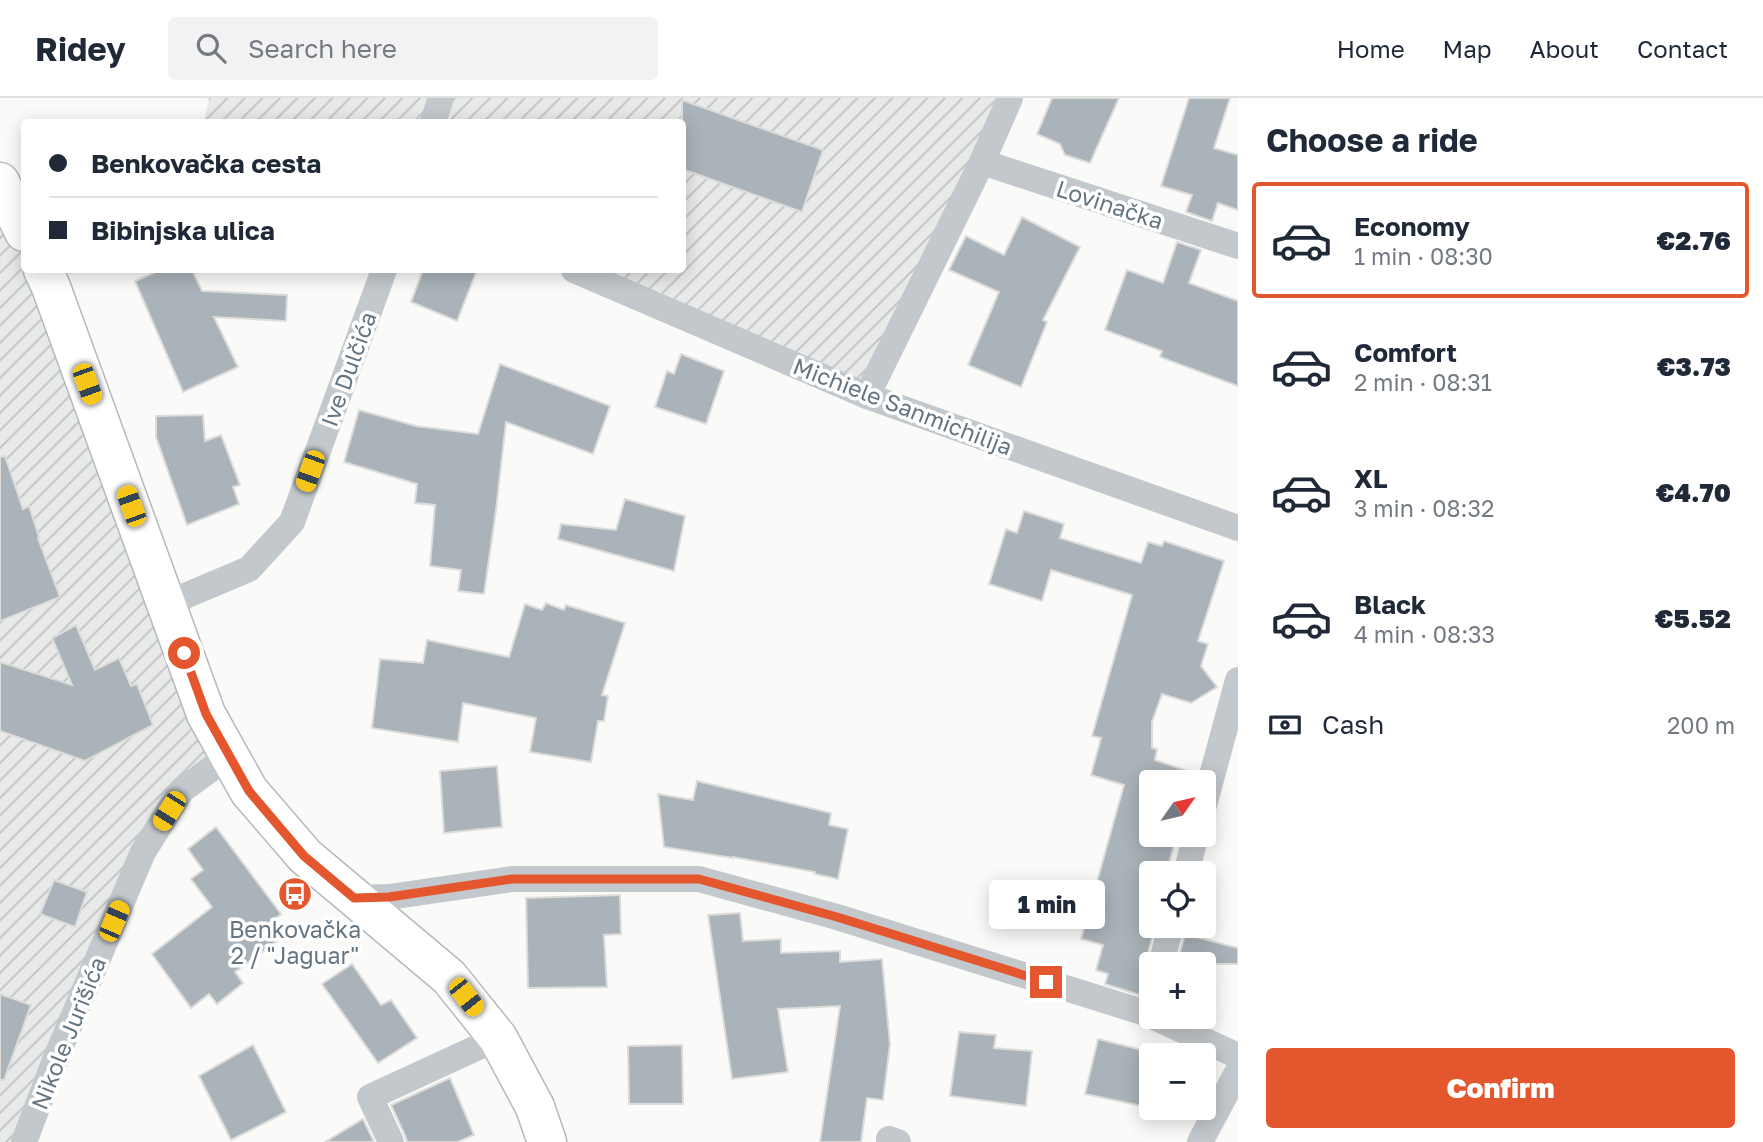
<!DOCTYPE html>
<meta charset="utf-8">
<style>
body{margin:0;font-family:"Golos Text",sans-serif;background:#f2f2f3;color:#1f2937;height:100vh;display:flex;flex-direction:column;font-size:26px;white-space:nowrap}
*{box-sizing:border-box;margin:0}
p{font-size:23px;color:#747a83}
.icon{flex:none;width:38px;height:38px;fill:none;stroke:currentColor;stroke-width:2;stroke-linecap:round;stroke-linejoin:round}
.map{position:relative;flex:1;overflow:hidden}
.sheet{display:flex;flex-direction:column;background:#fff;width:525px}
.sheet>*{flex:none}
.guide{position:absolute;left:21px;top:21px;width:665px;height:154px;border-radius:7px;box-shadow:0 4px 18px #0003;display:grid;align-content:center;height:154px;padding:0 28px;background:#fff}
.needle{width:46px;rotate:56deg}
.buttons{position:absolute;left:1139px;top:672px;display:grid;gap:14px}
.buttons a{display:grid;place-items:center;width:77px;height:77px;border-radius:7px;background:#fff;box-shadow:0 4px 18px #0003;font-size:35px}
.end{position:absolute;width:32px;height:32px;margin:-16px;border:9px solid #e4572e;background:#fff;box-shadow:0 0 0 4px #fff}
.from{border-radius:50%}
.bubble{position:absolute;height:49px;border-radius:7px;background:#fff;box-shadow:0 4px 18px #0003;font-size:23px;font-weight:800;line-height:49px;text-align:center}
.car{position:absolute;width:21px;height:42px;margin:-21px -10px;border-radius:9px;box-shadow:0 0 5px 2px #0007;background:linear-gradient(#f5c518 24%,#345 0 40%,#f5c518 0 76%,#345 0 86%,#f5c518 0)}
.guide b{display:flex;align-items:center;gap:24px;height:66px;font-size:26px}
.guide b+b{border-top:2px solid #e0e1e3}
.guide i{width:18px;height:18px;background:#1f2937}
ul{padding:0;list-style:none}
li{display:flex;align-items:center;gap:21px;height:116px;margin:0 14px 10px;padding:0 14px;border:4px solid transparent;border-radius:7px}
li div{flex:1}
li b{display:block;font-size:26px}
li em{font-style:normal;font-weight:800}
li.active{border-color:#e4572e}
li>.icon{width:63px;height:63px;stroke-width:1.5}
h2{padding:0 28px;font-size:32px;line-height:84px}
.pay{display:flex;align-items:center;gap:18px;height:77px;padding:0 28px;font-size:26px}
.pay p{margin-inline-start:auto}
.cta{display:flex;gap:14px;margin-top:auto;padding:14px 28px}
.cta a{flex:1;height:80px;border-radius:7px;background:#e4572e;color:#fff;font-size:28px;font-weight:800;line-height:80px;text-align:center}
header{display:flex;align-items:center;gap:42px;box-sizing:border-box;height:98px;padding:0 35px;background:#fff;border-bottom:2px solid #e0e1e3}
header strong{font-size:33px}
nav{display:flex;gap:38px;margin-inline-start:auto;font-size:24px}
.search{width:490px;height:63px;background:#f2f2f3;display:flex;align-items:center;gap:18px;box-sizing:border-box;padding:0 24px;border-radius:7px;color:#747a83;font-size:26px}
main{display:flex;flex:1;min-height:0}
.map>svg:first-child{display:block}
.industrial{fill:url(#industrial-furrows)}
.building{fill:#aab3b9;stroke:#dcdcda;stroke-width:2}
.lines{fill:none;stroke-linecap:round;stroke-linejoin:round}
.secondary-casing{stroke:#b3babf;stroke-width:41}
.street{stroke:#c3c8cc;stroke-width:26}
.secondary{stroke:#fff;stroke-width:38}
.route{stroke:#e4572e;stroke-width:9}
.labels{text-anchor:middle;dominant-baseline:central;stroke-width:7;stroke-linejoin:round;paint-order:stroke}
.street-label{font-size:23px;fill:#657683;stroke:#fff}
.poi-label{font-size:23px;fill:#657683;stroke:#fff}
</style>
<header>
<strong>Ridey</strong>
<div class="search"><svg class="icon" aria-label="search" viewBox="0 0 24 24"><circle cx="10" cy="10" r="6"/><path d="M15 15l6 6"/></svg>Search here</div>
<nav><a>Home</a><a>Map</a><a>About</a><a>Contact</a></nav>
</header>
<main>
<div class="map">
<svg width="1238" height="1044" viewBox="0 0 1238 1044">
<defs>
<pattern id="industrial-furrows" width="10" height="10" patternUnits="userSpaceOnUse" patternTransform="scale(1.75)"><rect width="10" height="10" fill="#e8e9e9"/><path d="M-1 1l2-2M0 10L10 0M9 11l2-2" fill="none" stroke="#c0c1c2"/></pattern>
</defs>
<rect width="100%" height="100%" fill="#fafaf8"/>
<g class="industrial">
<path d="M209 0H1010L867 298 574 172H682V24H204Z"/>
<path d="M0 84 24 134V172L229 658 182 692 27 1044H0Z"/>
</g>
<g class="building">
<path d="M1052 0H1119L1090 65 1065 57 1060 46 1037 36Z"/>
<path d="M1189 0H1230L1214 50 1238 57V112L1218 105 1212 123 1186 114 1192 97 1161 88Z"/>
<path d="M682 2 823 52 802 114 682 71Z"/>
<path d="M1022 119 1080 149 1043 222 1047 224 1021 289 968 267 999 194 949 172 966 138 1004 157Z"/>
<path d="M1177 144 1201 152 1189 185 1238 203V288L1160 259 1162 253 1105 232 1127 172 1163 185Z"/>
<path d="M160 172H192L202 193 287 197 286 223 214 219 238 269 183 294 135 183Z"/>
<path d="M423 172H477L457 223 411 204Z"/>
<path d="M681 256 724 273 706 326 655 309 667 273 674 276Z"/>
<path d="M500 266 610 308 593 356 506 324 496 412 484 496 458 493 461 472 430 468 435 407 415 405 417 386 344 364 359 312 416 328 478 336Z"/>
<path d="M203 317 205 343 221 337 240 387 233 389 239 406 187 427 156 339V318Z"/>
<path d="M5 358 23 411 29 408 39 439 38 440 60 499 0 523V359Z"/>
<path d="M625 401 685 418 674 473 558 441 561 426 616 432Z"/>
<path d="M1024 413 1064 426 1060 440 1141 465 1148 444 1162 448 1164 443 1224 463 1198 543 1208 546 1201 568 1217 589 1191 605 1162 596 1152 624V650L1157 651 1155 662 1196 676 1194 684H1152V737H1177L1166 775H1152V828L1155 829 1146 862 1148 873 1140 897 1105 886 1108 876 1096 872 1103 847 1081 841 1124 687 1091 677 1101 640 1092 638 1132 497 1051 472 1042 503 989 486 1006 431 1017 435Z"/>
<path d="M546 505 564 512 566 507 625 525 602 597 608 598 604 623H598L591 664 530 654 536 620 463 605 458 644 372 630 380 561 423 565 427 542 509 559 525 506 542 512Z"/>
<path d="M76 527 95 572 119 560 131 588 137 586 153 627 85 663 0 633V564L72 587 52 540Z"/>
<path d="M497 668 502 729 444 735 440 673Z"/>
<path d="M697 683 831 715 829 727 848 731 838 781 815 776V774L733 759V760L664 749 658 696 693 702Z"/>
<path d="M216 729 281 816 268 826 279 842 235 874 243 885 217 906 209 896 191 910 152 856 212 809 191 781 203 772 188 751Z"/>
<path d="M54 782 87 794 75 829 40 816Z"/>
<path d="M620 797 621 836 604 837 607 889 528 890 526 800Z"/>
<path d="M740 815 743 843 781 841V855L840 853V864L882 861 890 946 883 1002 867 1000 861 1044H820L840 908 778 911 788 974 732 981 708 817Z"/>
<path d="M1185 836 1238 850V866H1177Z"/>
<path d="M352 866 381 907 391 902 417 940 378 965 322 886Z"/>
<path d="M0 896 31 907 4 982H0Z"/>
<path d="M959 934 996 937 994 950 1032 953 1026 1008 950 998Z"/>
<path d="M1098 941 1154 955V957H1152V967L1142 1008 1085 996Z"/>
<path d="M253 947 286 1014 231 1042 199 978Z"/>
<path d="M682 947 683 1006H629L628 948Z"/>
<path d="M450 980 474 1037 457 1044H407L405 1037 391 1007Z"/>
<path d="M363 1021 374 1044H325Z"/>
</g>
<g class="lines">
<g class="secondary-casing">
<g id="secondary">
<path d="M0 84 24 134"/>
<path d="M43 172 51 189 206 616 249 693 305 758 449 879 498 940 535 1009 547 1044"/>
</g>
</g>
<g class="street">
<path d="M433 24 441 0"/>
<path d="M982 64 1238 148"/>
<path d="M574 172 867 298 1238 430"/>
<path d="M867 298 982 64 1010 0"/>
<path d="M166 506 249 471 292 424 384 172"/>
<path d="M1204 707 1238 582"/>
<path d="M1186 775 1196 737"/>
<path d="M354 800 389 799 512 781H699L837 819 1152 917"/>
<path d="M1161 866 1171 828"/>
<path d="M1154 919 1238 958"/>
<path d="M24 1044 55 962 143 754 182 692 229 658"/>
<path d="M391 1044 370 999 498 940"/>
<path d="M889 1044V1041L898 1044"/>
<path d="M1200 1044 1238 973"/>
</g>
<use href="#secondary" class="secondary"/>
</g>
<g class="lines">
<path class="route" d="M184 555 206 616 249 693 304 758 354 800 389 799 512 781H699L837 819 1046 884"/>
</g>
<defs>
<g id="bus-disc" transform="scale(1.75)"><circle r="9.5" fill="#e4572e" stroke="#fff"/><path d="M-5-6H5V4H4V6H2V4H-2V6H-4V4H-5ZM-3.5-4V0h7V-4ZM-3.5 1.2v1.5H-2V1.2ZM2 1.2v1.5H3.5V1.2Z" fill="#fff"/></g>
</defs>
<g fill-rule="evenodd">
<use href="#bus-disc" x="295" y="796"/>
</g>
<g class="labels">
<g class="street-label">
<text transform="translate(1110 106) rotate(18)">Lovinačka</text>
<text transform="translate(348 271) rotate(-70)">Ive Dulčića</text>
<text transform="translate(903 308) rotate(21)">Michiele Sanmichilija</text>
<text transform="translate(68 935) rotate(-68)">Nikole Jurišića</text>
</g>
<g class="poi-label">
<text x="295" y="831">Benkovačka<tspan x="295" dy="26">2 / "Jaguar"</tspan></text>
</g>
</g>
</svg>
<div class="buttons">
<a><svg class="needle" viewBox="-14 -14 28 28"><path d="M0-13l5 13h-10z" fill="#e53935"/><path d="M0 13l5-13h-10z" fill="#747a83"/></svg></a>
<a><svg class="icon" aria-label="locate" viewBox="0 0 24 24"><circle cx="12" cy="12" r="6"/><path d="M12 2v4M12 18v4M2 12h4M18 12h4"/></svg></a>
<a>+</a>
<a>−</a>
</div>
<i class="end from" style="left:184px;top:555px"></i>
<i class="end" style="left:1046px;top:884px"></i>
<div class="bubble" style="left:989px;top:782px;width:116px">1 min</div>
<i class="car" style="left:87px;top:286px;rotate:160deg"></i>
<i class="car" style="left:310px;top:373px;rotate:200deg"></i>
<i class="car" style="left:131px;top:408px;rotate:340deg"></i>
<i class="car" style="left:169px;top:713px;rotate:212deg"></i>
<i class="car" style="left:114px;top:823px;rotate:23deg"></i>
<i class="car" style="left:466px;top:899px;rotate:142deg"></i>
<div class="guide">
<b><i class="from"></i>Benkovačka cesta</b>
<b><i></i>Bibinjska ulica</b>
</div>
</div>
<section class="sheet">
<h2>Choose a ride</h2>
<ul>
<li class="active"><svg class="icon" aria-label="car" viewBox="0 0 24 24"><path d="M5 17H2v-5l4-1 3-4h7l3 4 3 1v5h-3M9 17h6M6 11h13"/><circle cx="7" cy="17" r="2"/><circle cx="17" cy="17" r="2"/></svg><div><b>Economy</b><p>1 min · 08:30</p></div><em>€2.76</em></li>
<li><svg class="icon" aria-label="car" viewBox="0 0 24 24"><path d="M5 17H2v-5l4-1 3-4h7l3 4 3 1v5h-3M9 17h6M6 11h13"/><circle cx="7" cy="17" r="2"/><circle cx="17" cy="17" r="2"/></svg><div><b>Comfort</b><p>2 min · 08:31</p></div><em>€3.73</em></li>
<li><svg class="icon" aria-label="car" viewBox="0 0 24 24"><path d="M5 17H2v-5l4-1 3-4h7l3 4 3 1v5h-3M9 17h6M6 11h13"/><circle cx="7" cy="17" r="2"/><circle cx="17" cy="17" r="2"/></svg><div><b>XL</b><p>3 min · 08:32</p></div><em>€4.70</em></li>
<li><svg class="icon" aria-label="car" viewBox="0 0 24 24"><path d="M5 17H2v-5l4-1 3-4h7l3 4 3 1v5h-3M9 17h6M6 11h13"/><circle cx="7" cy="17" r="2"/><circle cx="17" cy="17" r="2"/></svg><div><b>Black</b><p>4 min · 08:33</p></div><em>€5.52</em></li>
</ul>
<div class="pay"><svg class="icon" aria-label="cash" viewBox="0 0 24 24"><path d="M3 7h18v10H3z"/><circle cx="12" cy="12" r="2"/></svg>Cash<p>200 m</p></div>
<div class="cta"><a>Confirm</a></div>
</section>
</main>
